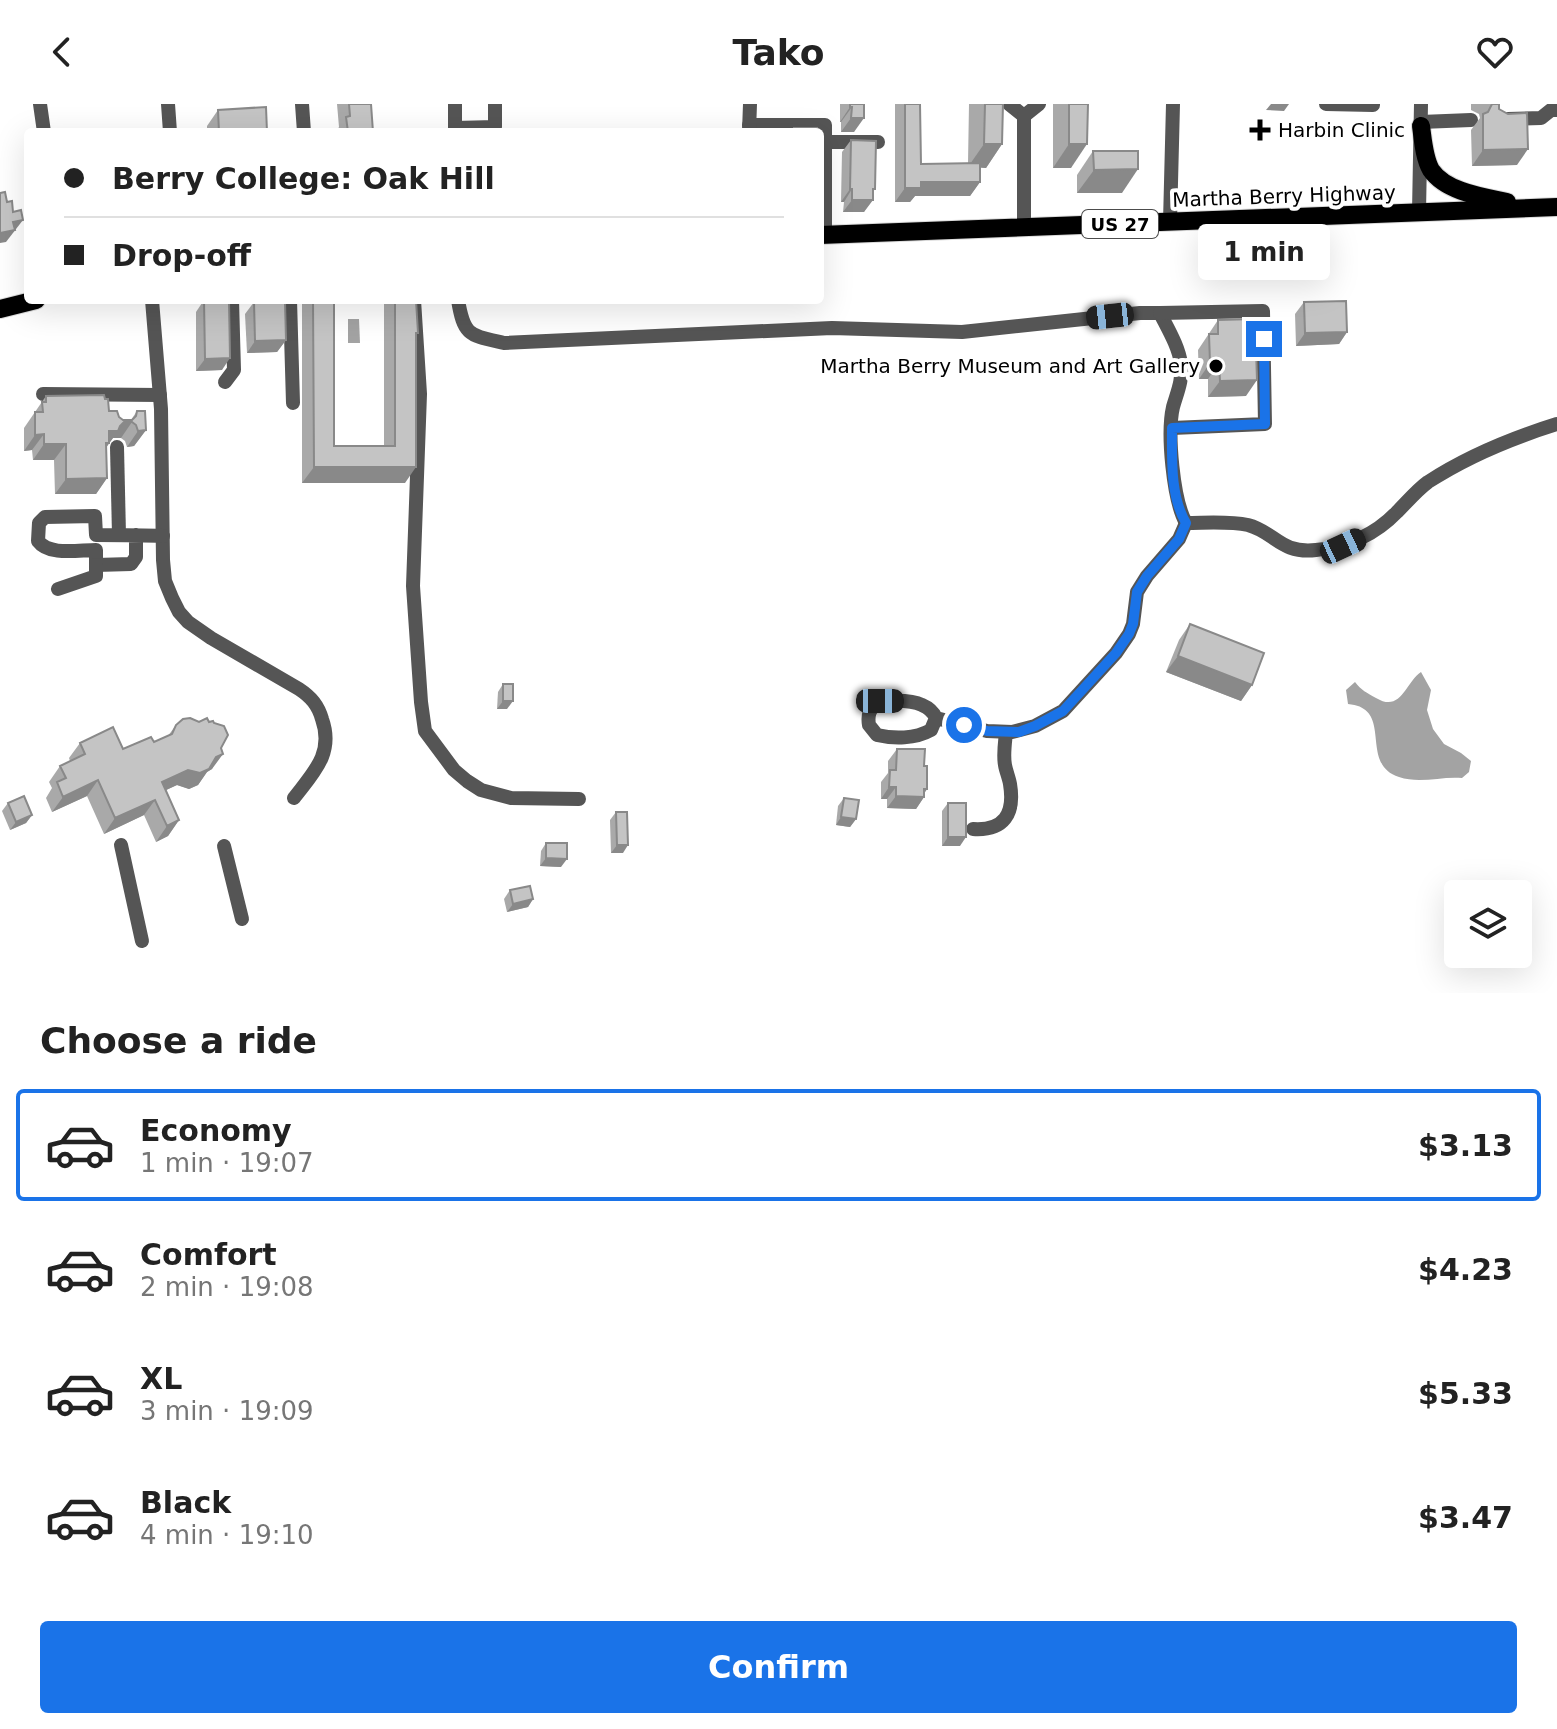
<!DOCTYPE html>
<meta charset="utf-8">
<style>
body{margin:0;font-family:"DejaVu Sans",sans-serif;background:#f6f6f6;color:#222;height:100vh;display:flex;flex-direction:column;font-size:30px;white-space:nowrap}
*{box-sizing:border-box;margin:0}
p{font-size:26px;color:#767676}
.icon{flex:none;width:44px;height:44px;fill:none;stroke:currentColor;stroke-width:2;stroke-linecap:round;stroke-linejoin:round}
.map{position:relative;height:889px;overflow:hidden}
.panel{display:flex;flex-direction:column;background:#fff;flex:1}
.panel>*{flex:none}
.guide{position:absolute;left:24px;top:24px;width:800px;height:176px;border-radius:8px;box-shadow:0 8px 32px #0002;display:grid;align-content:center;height:176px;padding:0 40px;background:#fff}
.controls{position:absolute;left:1444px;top:776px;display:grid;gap:16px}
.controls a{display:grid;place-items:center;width:88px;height:88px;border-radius:8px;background:#fff;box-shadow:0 8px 32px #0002;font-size:40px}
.end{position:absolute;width:36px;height:36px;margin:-18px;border:10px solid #1a73e8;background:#fff;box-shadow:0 0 0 4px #fff}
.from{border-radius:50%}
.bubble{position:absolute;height:56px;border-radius:8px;background:#fff;box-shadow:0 8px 32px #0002;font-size:26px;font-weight:800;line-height:56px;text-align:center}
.car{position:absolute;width:24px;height:48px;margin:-24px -12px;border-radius:10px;box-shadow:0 0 6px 2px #0007;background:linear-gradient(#222 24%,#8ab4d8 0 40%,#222 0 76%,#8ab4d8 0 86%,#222 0)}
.guide b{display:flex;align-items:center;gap:28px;height:76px;font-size:30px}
.guide b+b{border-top:2px solid #e0e0e0}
.guide i{width:20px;height:20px;background:#222}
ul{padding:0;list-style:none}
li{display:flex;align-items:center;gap:24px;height:112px;margin:0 16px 12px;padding:0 24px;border:4px solid transparent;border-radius:8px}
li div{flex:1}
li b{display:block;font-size:30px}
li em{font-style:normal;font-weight:800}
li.active{border-color:#1a73e8}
li>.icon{width:72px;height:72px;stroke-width:1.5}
h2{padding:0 40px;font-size:36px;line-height:96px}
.primary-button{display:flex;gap:16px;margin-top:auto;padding:16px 40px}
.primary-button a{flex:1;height:92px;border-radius:8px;background:#1a73e8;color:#fff;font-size:32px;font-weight:800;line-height:92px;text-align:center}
header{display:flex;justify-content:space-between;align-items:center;height:104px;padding:0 40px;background:#fff;font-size:36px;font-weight:800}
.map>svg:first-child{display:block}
.water{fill:#a3a3a3}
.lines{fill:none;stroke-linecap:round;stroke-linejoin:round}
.major-casing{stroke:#dbdbdb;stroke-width:20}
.minor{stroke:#555;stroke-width:14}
.major{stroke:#000;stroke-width:18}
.wall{fill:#a9a9a9}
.shaded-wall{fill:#898989}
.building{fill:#c4c4c4;stroke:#898989;stroke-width:2}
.route{stroke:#1a73e8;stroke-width:10}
.poi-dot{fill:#000;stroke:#fff;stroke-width:3}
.labels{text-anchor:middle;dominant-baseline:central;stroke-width:8;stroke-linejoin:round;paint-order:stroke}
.shield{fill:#fff;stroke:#4c4c4c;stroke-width:2}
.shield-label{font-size:18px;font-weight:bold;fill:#000}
.poi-label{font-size:20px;fill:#000;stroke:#fff;text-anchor:start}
.street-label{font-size:20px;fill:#000;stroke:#fff}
</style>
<header><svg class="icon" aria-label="back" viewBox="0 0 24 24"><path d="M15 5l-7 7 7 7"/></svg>Tako<svg class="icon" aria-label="heart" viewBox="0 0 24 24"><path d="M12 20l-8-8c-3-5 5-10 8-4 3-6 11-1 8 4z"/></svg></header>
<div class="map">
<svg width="1557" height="889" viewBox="0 0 1557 889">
<rect width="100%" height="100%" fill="#fff"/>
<g class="water">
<path d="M348 215H359L360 239H348Z"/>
<path d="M1421 568 1431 586 1427 606 1433 625 1444 640 1461 649 1471 657 1469 668 1462 674C1442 672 1420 680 1399 673 1358 660 1395 604 1348 600L1346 586 1355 578C1361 586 1367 589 1376 594 1401 609 1405 579 1421 568Z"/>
</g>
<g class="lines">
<g class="major-casing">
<g id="major">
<path d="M1421 22C1423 36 1424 54 1431 66 1446 88 1483 93 1507 98"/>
<path d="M820 131 1557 103"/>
<path d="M0 205 36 196"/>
</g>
</g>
<g class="minor">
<path d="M40 0 44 28"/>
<path d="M168 0 170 28"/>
<path d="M302 0 304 28"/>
<path d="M1009 0 1024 12"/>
<path d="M1326 0 1373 1"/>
<path d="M1024 12 1039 0"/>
<path d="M1508 15 1541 14 1551 6H1557"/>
<path d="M1421 18 1471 16"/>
<path d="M749 21H825V130"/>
<path d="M455 24 495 23V0"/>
<path d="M455 28V0"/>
<path d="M749 28 750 0"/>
<path d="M825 38H878"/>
<path d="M1419 108 1421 0"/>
<path d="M1170 118 1173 0"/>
<path d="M1024 123V12"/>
<path d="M152 196 161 305 163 456 165 477 172 494 179 508 188 518 211 534 299 585C311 593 318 601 322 615 334 649 314 668 294 694"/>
<path d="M290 196 293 299"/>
<path d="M414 196 420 290 413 482 421 598 425 627 454 666 467 677 481 686 511 694 579 695"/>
<path d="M458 196C464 232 469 231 504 239L832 224 962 228 1140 209H1160C1168 225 1179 243 1181 260 1183 276 1177 289 1173 303 1167 329 1173 396 1186 419 1206 419 1229 417 1248 421 1275 428 1280 450 1316 446 1347 443 1375 431 1397 408 1407 398 1417 386 1428 378 1468 352 1512 334 1557 320"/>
<path d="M1160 209 1263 207 1265 320 1172 324"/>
<path d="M225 278 234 266 232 196"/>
<path d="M43 290 160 291"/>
<path d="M117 343 119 431"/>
<path d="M136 431V453L131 460 96 461V446C78 446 49 452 38 437L39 419 45 413 95 412 96 431C118 431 141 431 163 432"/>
<path d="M58 485 96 472V461"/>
<path d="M936 614 931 626C915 635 894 635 877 631L869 621C868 615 868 608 873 603 880 594 912 596 922 601 929 604 933 607 936 614L987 627 1012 628 1035 622 1063 607 1116 549 1129 530 1133 520 1137 488 1147 472 1179 435 1186 419"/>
<path d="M973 725C1004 727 1015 710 1010 680 1009 674 1006 667 1005 661 1003 651 1005 639 1006 628"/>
<path d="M121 741 142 837"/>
<path d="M224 742 242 815"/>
</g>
<use href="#major" class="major"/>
</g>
<g class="wall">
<path d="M337 0H371L373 28H336L339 23Z"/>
<path d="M840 0H864L854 28H841V18H840Z"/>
<path d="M895 0H920L921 60 968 59 969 0H1003L1002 40 986 64 980 63V78L970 92H915L910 98H895Z"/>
<path d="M1053 0H1088L1071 64H1053Z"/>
<path d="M1471 0H1499V5L1517 61 1472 62 1471 26 1480 14 1479 10 1471 6Z"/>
<path d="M218 6 267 28H207V22Z"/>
<path d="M851 36 873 88 864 108H843L844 98H841L842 48Z"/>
<path d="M1093 47 1122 89H1077V71Z"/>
<path d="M204 196 222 266 196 267V208Z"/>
<path d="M302 196H334V342H384V199H369V196H416V233L405 379H302Z"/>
<path d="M254 198 286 236 277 248 247 249 245 210Z"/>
<path d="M1304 198 1347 228 1339 240 1296 242 1295 210Z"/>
<path d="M1218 216 1246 292 1208 293V275H1199L1198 246Z"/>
<path d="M46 292 105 295 109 307 123 316H131L137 307 146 326 134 342 127 343 125 337 121 334H113L106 343 107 374 96 390H55L54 356H33L32 346 24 347V324Z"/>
<path d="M1190 520 1252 581 1241 597 1166 568 1179 536Z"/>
<path d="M503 580 507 605H497L498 588Z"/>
<path d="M176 621 221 644 212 665 207 668 198 681 189 685 177 681 166 686 179 716 168 732 156 738 144 711 104 730 87 692 52 708 46 694 52 684 49 678 60 662 70 657 69 654 80 639 123 645 154 638 168 632Z"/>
<path d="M897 645 924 662 927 685 924 689V693L916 705 887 704V695H881V678L888 669V657Z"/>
<path d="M844 694 856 715 850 723 836 721 838 702Z"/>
<path d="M8 699 32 711 26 719 10 726 2 707Z"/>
<path d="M948 699 960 742H942V707Z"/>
<path d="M616 708 623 749H611L610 716Z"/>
<path d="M546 739 561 763 540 762 541 747Z"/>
<path d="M510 786 533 795 528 803 507 808 504 795Z"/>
</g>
<g class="shaded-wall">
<path d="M1271 0H1289L1284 7 1266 6Z"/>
<path d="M850 3H852L841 18H840Z"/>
<path d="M851 14H864L854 28H841Z"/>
<path d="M984 40H1002L986 64 968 63Z"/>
<path d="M1069 40H1087L1071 64H1053Z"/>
<path d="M1528 45 1517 61 1472 62 1483 46Z"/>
<path d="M1138 65 1122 89H1077L1094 66Z"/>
<path d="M921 78H980L970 92H915L910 98H895L905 84Z"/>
<path d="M850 85H852L844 98H841Z"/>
<path d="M873 85H875L867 96H873L864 108H843L852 96Z"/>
<path d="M23 116 6 138 0 139V128L13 118Z"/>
<path d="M371 196H386L384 199H369Z"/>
<path d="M1347 228 1339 240 1296 242 1305 229Z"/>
<path d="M286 236 277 248 247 249 255 237Z"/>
<path d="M230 254 222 266 196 267 205 255Z"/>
<path d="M1210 259H1219L1208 275H1199Z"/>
<path d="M1257 276 1246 292 1208 293 1220 277Z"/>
<path d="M124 318H132L121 334H113L98 355 109 327Z"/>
<path d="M146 326 134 342 127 343 138 327Z"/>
<path d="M44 330 32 346 24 347 35 331Z"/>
<path d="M44 340H66L54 356H33Z"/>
<path d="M314 363H416L405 379H302Z"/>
<path d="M107 374 96 390H55L66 375Z"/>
<path d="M1178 552 1252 581 1241 597 1166 568Z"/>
<path d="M503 597H513L507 605H497Z"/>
<path d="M223 650 212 665 207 668 198 681 189 685 177 681 151 693 162 678Z"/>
<path d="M98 676 87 692 52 708 63 693Z"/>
<path d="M889 683H896L887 695H881Z"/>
<path d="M924 685H927L922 693H924L916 705 887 704 896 692Z"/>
<path d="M155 696 144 711 104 730 115 714Z"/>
<path d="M32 711 26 719 10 726 16 718Z"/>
<path d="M841 713 856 715 850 723 836 721Z"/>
<path d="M179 716 168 732 156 738 167 722Z"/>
<path d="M948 733H966L960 742H942Z"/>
<path d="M617 741H628L623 749H611Z"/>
<path d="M546 754 567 755 561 763 540 762Z"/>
<path d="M533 795 528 803 507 808 513 800Z"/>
</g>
<g class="building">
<path d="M349 0H371L373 28H348L346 13 350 12Z"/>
<path d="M850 0H864V14H851L852 3H850Z"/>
<path d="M905 0H920L921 60 980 59V78H921V84H905Z"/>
<path d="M985 0H1003L1002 40H984Z"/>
<path d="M1069 0H1088L1087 40H1069Z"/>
<path d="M1492 0H1499V5L1508 10 1527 9 1528 45 1483 46V10L1488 8Z"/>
<path d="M266 3 267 28H219L218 6Z"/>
<rect x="794" y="24" width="23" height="4"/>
<path d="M851 36 876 37 875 85H873V96H852V85H850Z"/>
<path d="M1093 47H1138V65L1094 66Z"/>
<path d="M5 88 7 98 12 97 13 108 21 106 23 116 13 118 15 126 0 129V89Z"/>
<path d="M204 196H229L230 254 205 255Z"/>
<path d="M313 196H334V342H395V196H416L418 229H416V363H314Z"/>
<path d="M285 197 286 236 255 237 254 198Z"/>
<path d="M1346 197 1347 228 1305 229 1304 198Z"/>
<path d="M1255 215 1257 276 1220 277 1219 259H1210L1209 230H1218V216Z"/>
<path d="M104 291 105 295H108L109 307H117L119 313 123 316H132L136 312 137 307H145L146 326 138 327 136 321 132 318H124L120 322 118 327H109V339H106L107 374 66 375V340H44V330L35 331V308H43L42 298H46V292Z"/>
<path d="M1190 520 1264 549 1252 581 1178 552Z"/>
<rect x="503" y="580" width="10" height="17"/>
<path d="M190 614 199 618 207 614 209 618 213 617 214 619 224 622 228 631 221 644 223 650 216 653 209 665 200 669 188 666 162 678 179 716 167 722 155 696 115 714 98 676 63 693 57 678 66 674 60 662 85 650 80 639 113 623 123 645 151 633 154 638 172 630 176 621 183 615Z"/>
<path d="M897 645H925L924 662H927V685H924V693L896 692V683H889L890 666H896Z"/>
<path d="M24 692 32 711 16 718 8 699Z"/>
<path d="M844 694 859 696 856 715 841 713Z"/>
<rect x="948" y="699" width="18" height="34"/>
<path d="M616 708H627L628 741H617Z"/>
<path d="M546 739H567V755L546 754Z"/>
<path d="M530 782 533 795 513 800 510 786Z"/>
</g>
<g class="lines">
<path class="route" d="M964 621 987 627 1019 628 1035 622 1063 607 1116 549 1129 530 1133 520 1137 488 1147 472 1179 435 1186 419C1170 392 1172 354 1172 324L1265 320 1264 235"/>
</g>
<g class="poi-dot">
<path d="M1256 14h8v8h8v8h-8v8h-8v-8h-8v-8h8z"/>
<circle cx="1216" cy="262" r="8"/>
</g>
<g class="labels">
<rect class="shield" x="1082" y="106" width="76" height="28" rx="6"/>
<g class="shield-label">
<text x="1120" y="120">US 27</text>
</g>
<g class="poi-label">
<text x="1278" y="26">Harbin Clinic</text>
<text x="1200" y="262" text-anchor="end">Martha Berry Museum and Art Gallery</text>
</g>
<g class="street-label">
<text transform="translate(1284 92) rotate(-2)">Martha Berry Highway</text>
</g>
</g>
</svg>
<div class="controls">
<a><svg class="icon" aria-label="layers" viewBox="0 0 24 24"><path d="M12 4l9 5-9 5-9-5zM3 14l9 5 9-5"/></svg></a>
</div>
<i class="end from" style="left:964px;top:621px"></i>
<i class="end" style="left:1264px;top:235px"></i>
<div class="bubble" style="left:1198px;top:120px;width:132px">1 min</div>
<i class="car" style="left:1110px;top:212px;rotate:264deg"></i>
<i class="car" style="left:1343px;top:442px;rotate:65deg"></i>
<i class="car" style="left:880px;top:597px;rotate:90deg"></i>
<div class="guide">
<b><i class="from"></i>Berry College: Oak Hill</b>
<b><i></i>Drop-off</b>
</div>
</div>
<section class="panel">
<h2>Choose a ride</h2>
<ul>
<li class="active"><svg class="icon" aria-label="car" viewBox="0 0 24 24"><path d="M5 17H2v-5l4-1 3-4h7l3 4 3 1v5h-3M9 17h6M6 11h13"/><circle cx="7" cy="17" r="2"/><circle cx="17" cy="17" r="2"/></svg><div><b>Economy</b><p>1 min · 19:07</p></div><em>$3.13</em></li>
<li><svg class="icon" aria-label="car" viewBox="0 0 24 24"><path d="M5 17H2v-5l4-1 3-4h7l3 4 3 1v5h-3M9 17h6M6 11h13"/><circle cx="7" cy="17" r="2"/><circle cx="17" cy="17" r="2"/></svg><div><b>Comfort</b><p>2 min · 19:08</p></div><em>$4.23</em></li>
<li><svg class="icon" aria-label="car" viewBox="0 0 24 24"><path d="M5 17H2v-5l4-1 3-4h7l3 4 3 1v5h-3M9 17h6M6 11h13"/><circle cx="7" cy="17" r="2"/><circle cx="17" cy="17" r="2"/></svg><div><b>XL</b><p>3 min · 19:09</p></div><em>$5.33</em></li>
<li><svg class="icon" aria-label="car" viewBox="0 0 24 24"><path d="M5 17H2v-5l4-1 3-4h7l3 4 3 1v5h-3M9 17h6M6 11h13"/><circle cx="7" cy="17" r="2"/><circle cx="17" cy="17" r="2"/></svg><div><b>Black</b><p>4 min · 19:10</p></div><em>$3.47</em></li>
</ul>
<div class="primary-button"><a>Confirm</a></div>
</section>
